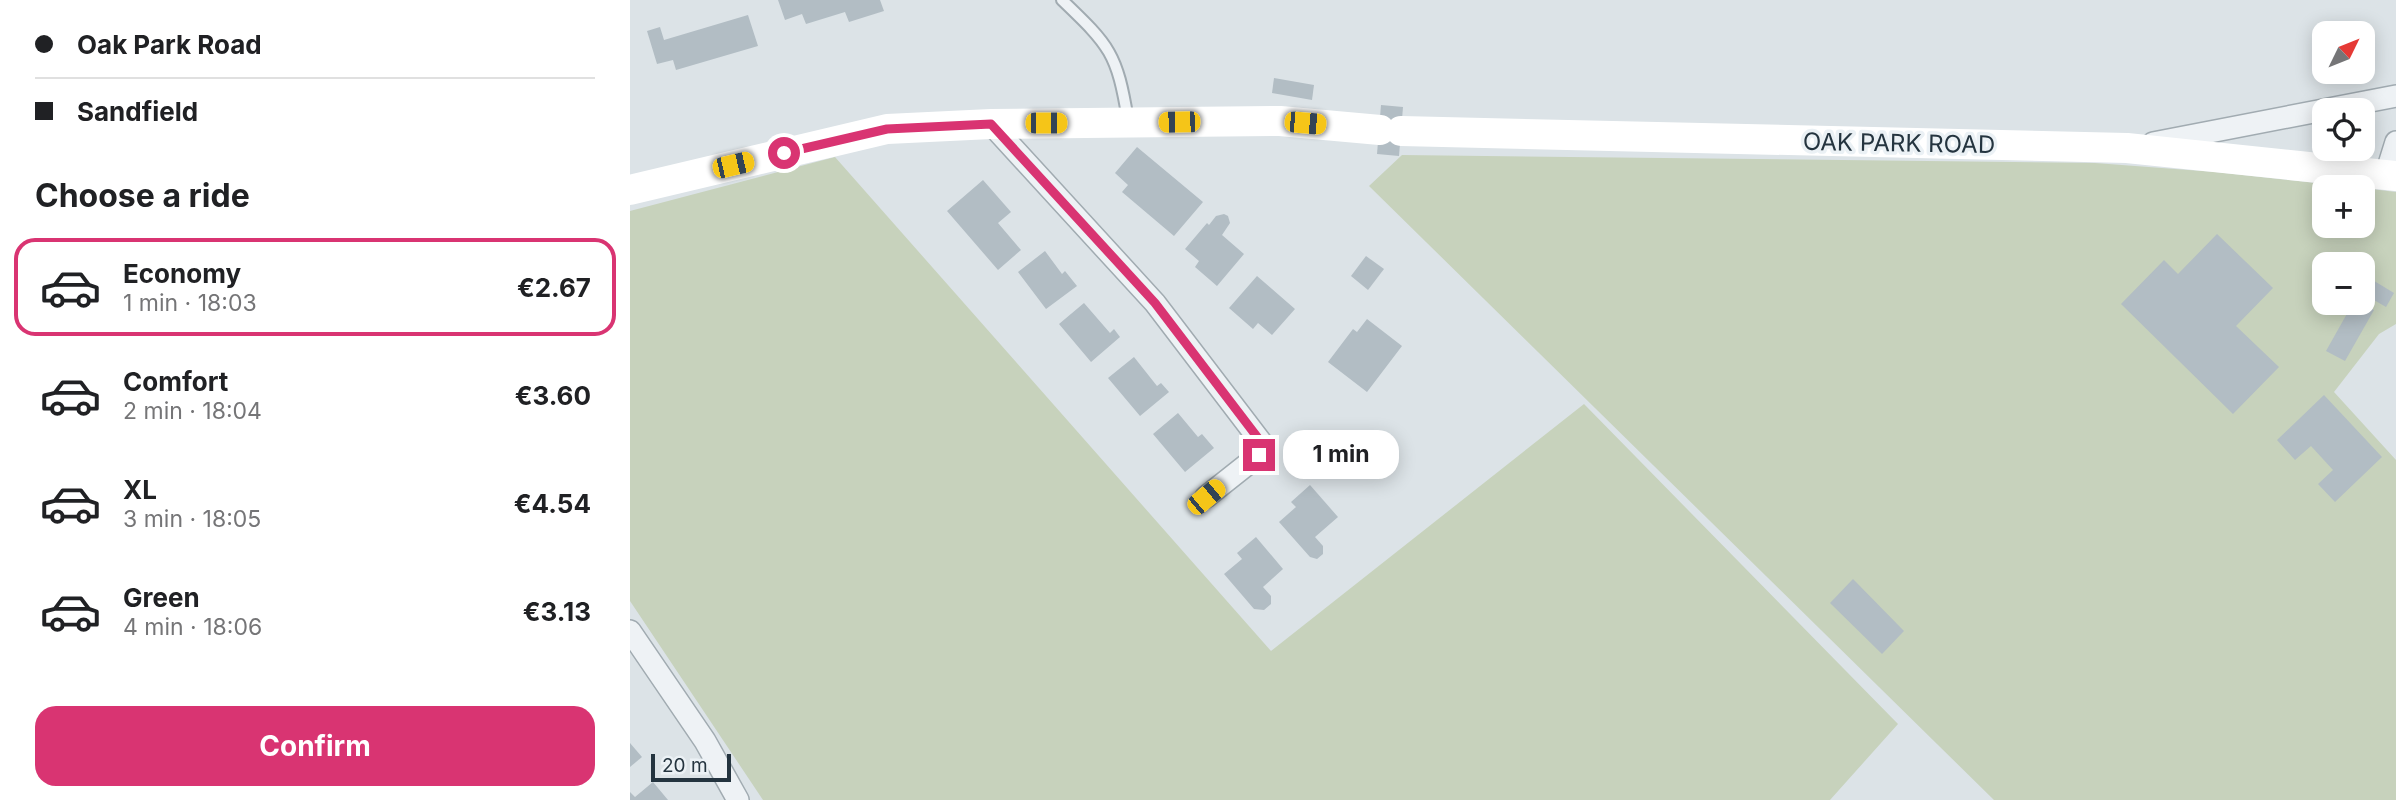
<!DOCTYPE html>
<meta charset="utf-8">
<style>
body{margin:0;font-family:Inter,sans-serif;background:#f6f6f6;color:#202124;height:100vh;display:flex;flex-direction:column;font-size:26px;white-space:nowrap}
*{box-sizing:border-box;margin:0}
p{font-size:23px;color:#757577}
.icon{flex:none;width:38px;height:38px;fill:none;stroke:currentColor;stroke-width:2;stroke-linecap:round;stroke-linejoin:round}
.map{position:relative;flex:1;overflow:hidden}
.details{display:flex;flex-direction:column;background:#fff;width:630px}
.details>*{flex:none}
.banner{display:grid;align-content:center;height:154px;padding:0 35px;background:#fff}
.needle{width:46px;rotate:47deg}
.controls{position:absolute;left:1682px;top:21px;display:grid;gap:14px}
.controls a{display:grid;place-items:center;width:63px;height:63px;border-radius:14px;background:#fff;box-shadow:0 4px 18px #0003;font-size:35px}
.scale{position:absolute;left:21px;bottom:18px;width:80px;box-sizing:border-box;padding-left:7px;border:4px solid #24343f;border-top:0;font-size:19px;line-height:24px;white-space:nowrap;color:#24343f;-webkit-text-stroke:5px #ebf1f5;paint-order:stroke}
.end{position:absolute;width:32px;height:32px;margin:-16px;border:9px solid #d93472;background:#fff;box-shadow:0 0 0 4px #fff}
.from{border-radius:50%}
.bubble{position:absolute;height:49px;border-radius:21px;background:#fff;box-shadow:0 4px 18px #0003;font-size:23px;font-weight:700;line-height:49px;text-align:center}
.car{position:absolute;width:21px;height:42px;margin:-21px -10px;border-radius:9px;box-shadow:0 0 5px 2px #0007;background:linear-gradient(#f5c518 24%,#345 0 40%,#f5c518 0 76%,#345 0 86%,#f5c518 0)}
.banner b{display:flex;align-items:center;gap:24px;height:66px;font-size:26px}
.banner b+b{border-top:2px solid #e0e0e0}
.banner i{width:18px;height:18px;background:#202124}
ul{padding:0;list-style:none}
li{display:flex;align-items:center;gap:21px;height:98px;margin:0 14px 10px;padding:0 21px;border:4px solid transparent;border-radius:21px}
li div{flex:1}
li b{display:block;font-size:26px}
li em{font-style:normal;font-weight:700}
li.selected{border-color:#d93472}
li>.icon{width:63px;height:63px;stroke-width:1.5}
h2{padding:0 35px;font-size:32px;line-height:84px}
.action{display:flex;gap:14px;margin-top:auto;padding:14px 35px}
.action a{flex:1;height:80px;border-radius:21px;background:#d93472;color:#fff;font-size:28px;font-weight:700;line-height:80px;text-align:center}
main{display:flex;flex:1;min-height:0}
.map>svg:first-child{display:block}
.green{fill:#c7d2bc;fill-rule:evenodd}
.building{fill:#b2bdc4}
.lines{fill:none;stroke-linecap:round;stroke-linejoin:round}
.lane-casing{stroke:#a1abb1;stroke-width:14}
.street-casing{stroke:#a1abb1;stroke-width:24}
.lane{stroke:#eef2f5;stroke-width:10}
.street{stroke:#eef2f5;stroke-width:21}
.secondary{stroke:#fff;stroke-width:30}
.route{stroke:#d93472;stroke-width:9}
.labels{text-anchor:middle;dominant-baseline:central;stroke-width:7;stroke-linejoin:round;paint-order:stroke}
.street-label{font-size:24px;fill:#24343f;stroke:#ebf1f5}
</style>
<main>
<section class="details">
<div class="banner">
<b><i class="from"></i>Oak Park Road</b>
<b><i></i>Sandfield</b>
</div>
<h2>Choose a ride</h2>
<ul>
<li class="selected"><svg class="icon" aria-label="car" viewBox="0 0 24 24"><path d="M5 17H2v-5l4-1 3-4h7l3 4 3 1v5h-3M9 17h6M6 11h13"/><circle cx="7" cy="17" r="2"/><circle cx="17" cy="17" r="2"/></svg><div><b>Economy</b><p>1 min · 18:03</p></div><em>€2.67</em></li>
<li><svg class="icon" aria-label="car" viewBox="0 0 24 24"><path d="M5 17H2v-5l4-1 3-4h7l3 4 3 1v5h-3M9 17h6M6 11h13"/><circle cx="7" cy="17" r="2"/><circle cx="17" cy="17" r="2"/></svg><div><b>Comfort</b><p>2 min · 18:04</p></div><em>€3.60</em></li>
<li><svg class="icon" aria-label="car" viewBox="0 0 24 24"><path d="M5 17H2v-5l4-1 3-4h7l3 4 3 1v5h-3M9 17h6M6 11h13"/><circle cx="7" cy="17" r="2"/><circle cx="17" cy="17" r="2"/></svg><div><b>XL</b><p>3 min · 18:05</p></div><em>€4.54</em></li>
<li><svg class="icon" aria-label="car" viewBox="0 0 24 24"><path d="M5 17H2v-5l4-1 3-4h7l3 4 3 1v5h-3M9 17h6M6 11h13"/><circle cx="7" cy="17" r="2"/><circle cx="17" cy="17" r="2"/></svg><div><b>Green</b><p>4 min · 18:06</p></div><em>€3.13</em></li>
</ul>
<div class="action"><a>Confirm</a></div>
</section>
<div class="map">
<svg width="1766" height="800" viewBox="0 0 1766 800">
<rect width="100%" height="100%" fill="#dce3e7"/>
<g class="green">
<path d="M772 155 1465 163 1585 172 1723 187H1694V226H1732L1733 188 1766 192V324L1749 334 1704 392 1766 460V800H1364L739 186ZM1694 264H1732V303H1694Z"/>
<path d="M205 157 641 651 954 404 1268 724 1200 800H133L0 601V211Z"/>
</g>
<g class="building">
<path d="M148 0H250L254 11 219 22 215 12 176 24 172 14 155 20Z"/>
<path d="M118 15 128 46 46 70 43 60 27 64 17 31 30 27 34 40Z"/>
<path d="M644 78 684 85 682 100 642 93Z"/>
<path d="M751 105 773 107 769 156 747 154Z"/>
<path d="M507 147 573 202 544 236 492 192 498 185 485 173Z"/>
<path d="M353 180 381 212 368 223 391 250 368 270 317 211Z"/>
<path d="M594 214 598 216 600 223 592 235 614 254 587 286 565 267 569 261 555 249 577 223 579 225 586 216Z"/>
<path d="M1587 234 1643 288 1606 326 1649 367 1603 414 1491 304 1534 260 1548 274Z"/>
<path d="M415 251 432 274 435 271 447 286 416 309 388 272Z"/>
<path d="M736 256 754 269 738 290 721 276Z"/>
<path d="M627 276 665 309 642 335 628 323 623 329 599 308Z"/>
<path d="M1736 276 1764 293 1756 307 1732 293Z"/>
<path d="M454 303 480 333 484 329 490 337 461 362 429 324Z"/>
<path d="M1723 303H1730L1744 310 1715 361 1696 351Z"/>
<path d="M737 319 772 346 737 392 698 362 723 329 727 332Z"/>
<path d="M504 357 527 386 531 383 539 392 510 416 478 378Z"/>
<path d="M1694 395 1752 457 1705 502 1688 484 1703 470 1681 446 1665 460 1647 440Z"/>
<path d="M548 413 568 437 572 434 584 448 555 472 523 434Z"/>
<path d="M680 485 708 517 685 537 693 546V554L687 559 680 557 649 522 666 507 661 502Z"/>
<path d="M626 537 653 569 633 587 641 596V604L634 610 624 609 594 574 612 559 607 553Z"/>
<path d="M1223 579 1274 631 1252 654 1200 603Z"/>
<path d="M0 743 12 757 0 767Z"/>
<path d="M23 782 38 800H0V792L5 797Z"/>
</g>
<g class="lines">
<g class="lane-casing">
<path id="lane" d="M432 0C480 46 487 53 498 120"/>
</g>
<g class="street-casing">
<g id="street">
<path d="M361 124 525 303 631 442 629 455 576 497"/>
<path d="M1523 143 1766 96"/>
<path d="M1756 174 1766 142"/>
<path d="M0 631 75 741 108 800"/>
</g>
</g>
<use href="#lane" class="lane"/>
<use href="#street" class="street"/>
<g class="secondary">
<path d="M771 131 1497 148 1766 176"/>
<path d="M0 190 257 129 361 124 650 121 750 130"/>
</g>
</g>
<g class="lines">
<path class="route" d="M154 153 257 129 361 124 525 303 631 442 629 455"/>
</g>
<g class="labels">
<g class="street-label">
<text transform="translate(1269 143) rotate(1)">OAK PARK ROAD</text>
</g>
</g>
</svg>
<div class="controls">
<a><svg class="needle" viewBox="-14 -14 28 28"><path d="M0-13l5 13h-10z" fill="#e53935"/><path d="M0 13l5-13h-10z" fill="#757577"/></svg></a>
<a><svg class="icon" aria-label="locate" viewBox="0 0 24 24"><circle cx="12" cy="12" r="6"/><path d="M12 2v4M12 18v4M2 12h4M18 12h4"/></svg></a>
<a>+</a>
<a>−</a>
</div>
<div class="scale">20 m</div>
<i class="end from" style="left:154px;top:153px"></i>
<i class="end" style="left:629px;top:455px"></i>
<div class="bubble" style="left:653px;top:430px;width:116px">1 min</div>
<i class="car" style="left:549px;top:122px;rotate:269deg"></i>
<i class="car" style="left:416px;top:123px;rotate:90deg"></i>
<i class="car" style="left:675px;top:123px;rotate:95deg"></i>
<i class="car" style="left:103px;top:165px;rotate:77deg"></i>
<i class="car" style="left:576px;top:497px;rotate:50deg"></i>
</div>
</main>
